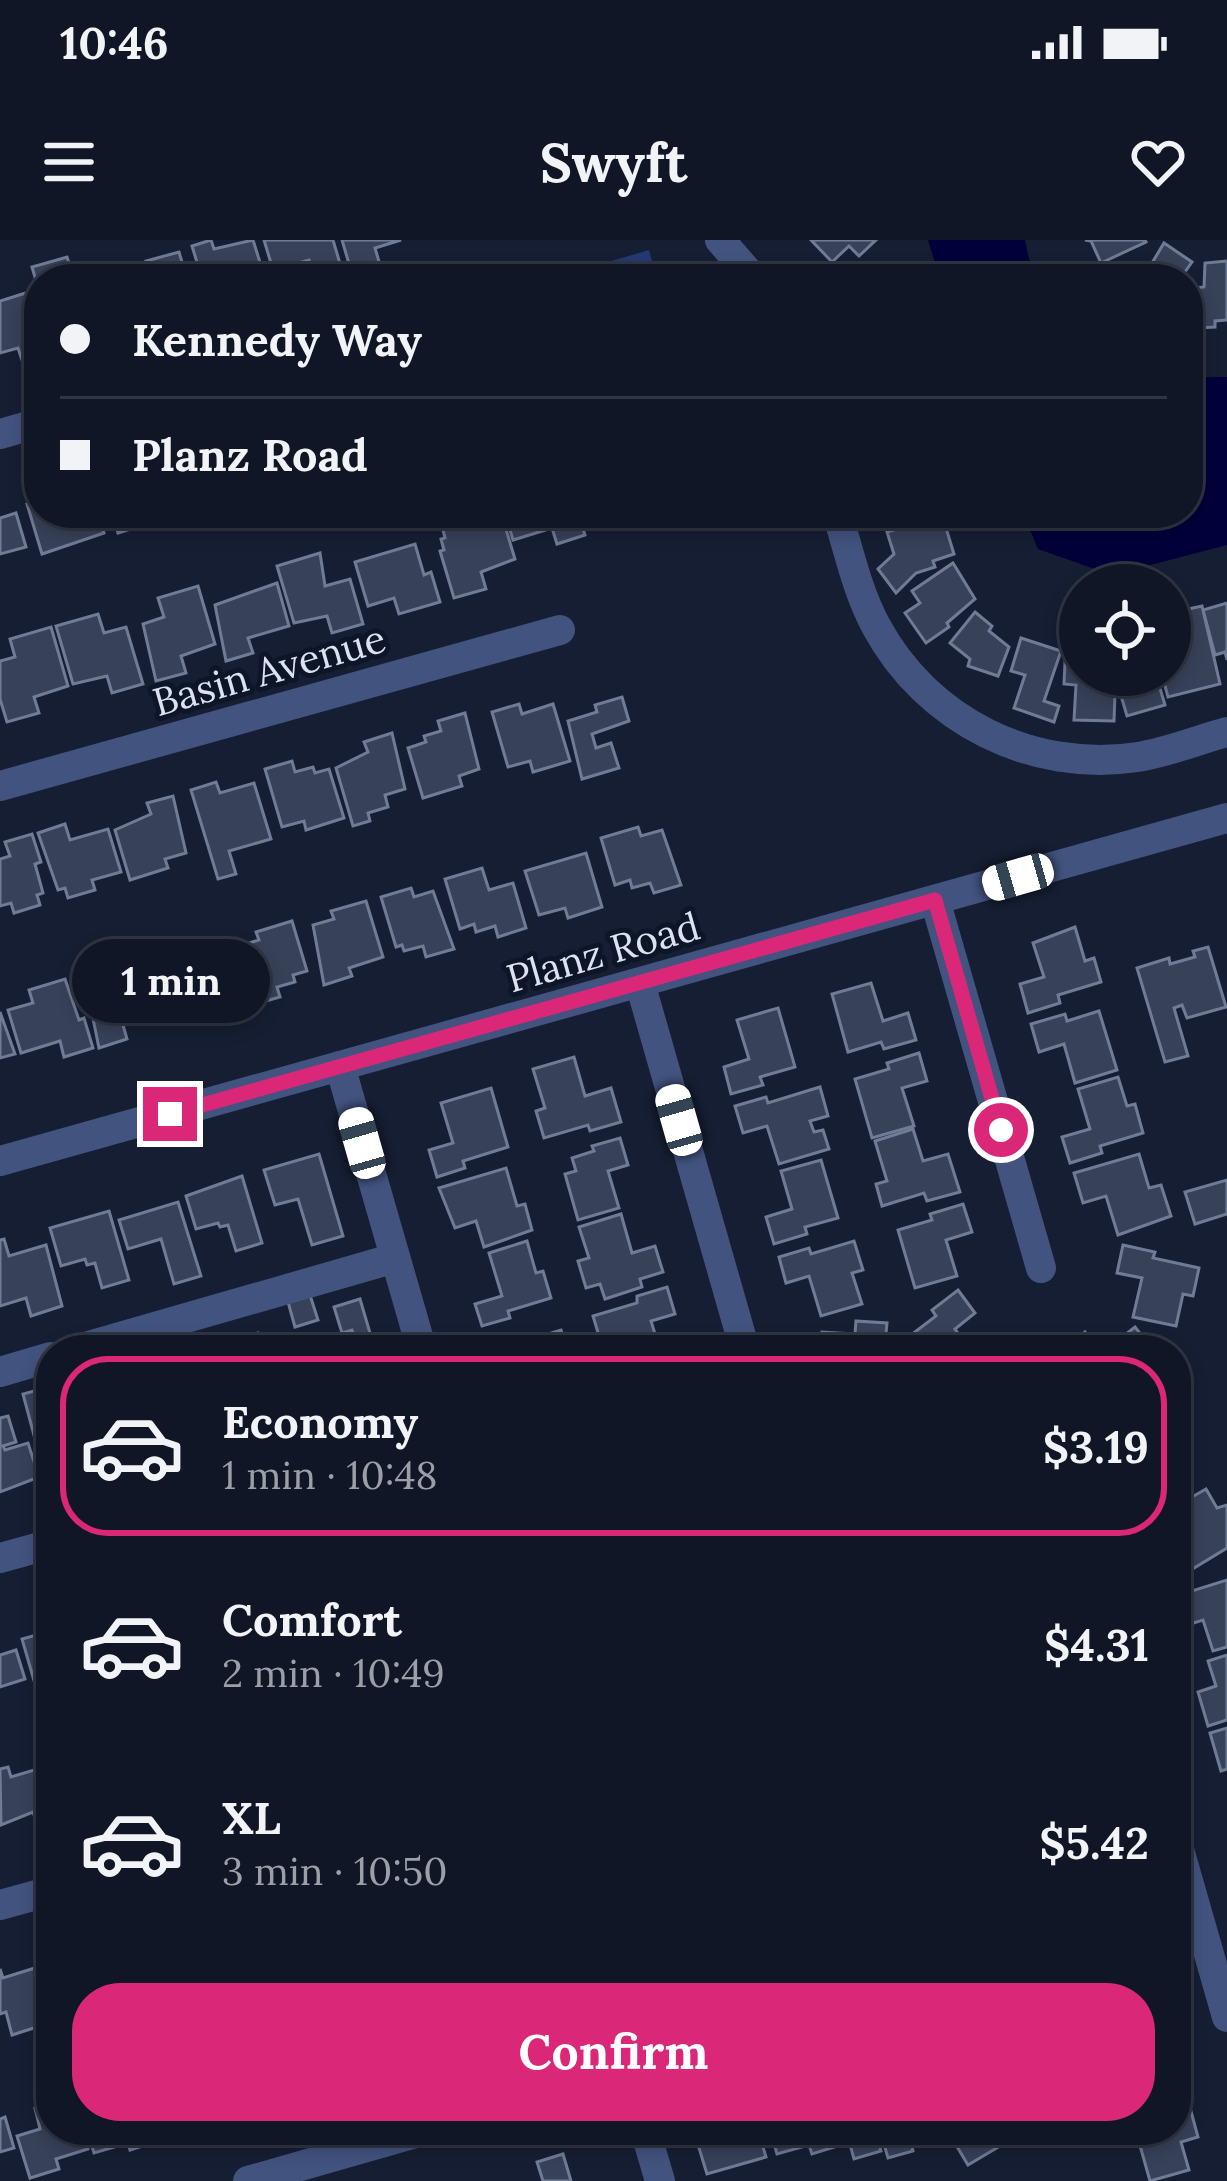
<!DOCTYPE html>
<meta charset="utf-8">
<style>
body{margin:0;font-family:Lora,serif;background:#191f2e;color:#f1f3f6;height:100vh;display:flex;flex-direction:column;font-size:45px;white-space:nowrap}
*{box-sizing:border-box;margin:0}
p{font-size:39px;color:#9c9fa7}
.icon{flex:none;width:66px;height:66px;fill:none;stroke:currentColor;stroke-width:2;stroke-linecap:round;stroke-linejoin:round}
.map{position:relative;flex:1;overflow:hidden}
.sheet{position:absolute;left:36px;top:1095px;width:1155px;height:810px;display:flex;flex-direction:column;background:#101626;border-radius:48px;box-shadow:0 6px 18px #0003,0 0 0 3px #303543}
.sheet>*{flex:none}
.banner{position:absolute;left:24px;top:24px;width:1179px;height:264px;border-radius:48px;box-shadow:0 6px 18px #0003,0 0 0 3px #303543;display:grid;align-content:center;height:264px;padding:0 36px;background:#101626}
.tools{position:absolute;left:1059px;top:324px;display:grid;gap:24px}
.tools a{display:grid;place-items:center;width:132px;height:132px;border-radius:50%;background:#101626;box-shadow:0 6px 18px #0003,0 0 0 3px #303543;font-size:60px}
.end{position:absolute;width:54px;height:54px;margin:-27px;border:15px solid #db2777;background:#fff;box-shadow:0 0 0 6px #fff}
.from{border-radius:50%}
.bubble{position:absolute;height:84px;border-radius:42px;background:#101626;box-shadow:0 6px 18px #0003,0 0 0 3px #303543;font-size:39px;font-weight:700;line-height:84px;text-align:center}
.car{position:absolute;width:36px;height:72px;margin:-36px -18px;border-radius:15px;box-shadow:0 0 9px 3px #0007;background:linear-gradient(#fff 24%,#345 0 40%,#fff 0 76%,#345 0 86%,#fff 0)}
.banner b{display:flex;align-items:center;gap:42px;height:114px;font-size:45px}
.banner b+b{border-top:3px solid #303543}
.banner i{width:30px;height:30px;background:#f1f3f6}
ul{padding:21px 0 0;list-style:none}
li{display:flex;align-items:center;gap:36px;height:180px;margin:0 24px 18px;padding:0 12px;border:6px solid transparent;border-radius:48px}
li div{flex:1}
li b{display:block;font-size:45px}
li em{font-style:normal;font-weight:700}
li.on{border-color:#db2777}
li>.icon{width:108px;height:108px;stroke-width:1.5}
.cta{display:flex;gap:24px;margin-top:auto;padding:24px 36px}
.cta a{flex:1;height:138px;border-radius:48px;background:#db2777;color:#fff;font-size:48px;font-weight:700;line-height:138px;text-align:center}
.status{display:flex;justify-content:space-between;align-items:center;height:84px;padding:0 60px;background:#101626;direction:ltr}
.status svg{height:33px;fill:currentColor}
header{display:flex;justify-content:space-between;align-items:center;height:156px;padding:0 36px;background:#101626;font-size:54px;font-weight:700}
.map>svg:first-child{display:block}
.green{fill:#243872}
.water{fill:#02003a}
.building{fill:#374158;stroke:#707c96;stroke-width:3}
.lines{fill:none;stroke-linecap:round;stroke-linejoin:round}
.minor{stroke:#42537f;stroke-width:30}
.route{stroke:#db2777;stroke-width:15}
.labels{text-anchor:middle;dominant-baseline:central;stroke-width:10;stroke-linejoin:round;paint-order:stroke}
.street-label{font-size:39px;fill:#dce2f1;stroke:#0d1529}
</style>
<div class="status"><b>10:46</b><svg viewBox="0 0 49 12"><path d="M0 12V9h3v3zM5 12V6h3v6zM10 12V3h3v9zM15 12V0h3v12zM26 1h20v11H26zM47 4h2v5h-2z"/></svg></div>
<header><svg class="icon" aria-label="menu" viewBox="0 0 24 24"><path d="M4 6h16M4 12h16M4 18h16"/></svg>Swyft<svg class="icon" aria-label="heart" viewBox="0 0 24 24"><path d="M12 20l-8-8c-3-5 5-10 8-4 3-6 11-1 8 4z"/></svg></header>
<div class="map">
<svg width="1227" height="1941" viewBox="0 0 1227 1941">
<rect width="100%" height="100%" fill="#161e33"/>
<path class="green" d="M649 10 657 39H550Z"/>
<g class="water">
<path d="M928 0H1025L1029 19 1041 39H940Z"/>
<path d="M1188 137H1227V305L1112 335 1038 309 1023 273H1188Z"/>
</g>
<g class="building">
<path d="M211 0 214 9 253 0 263 32 241 39H202L192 6Z"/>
<path d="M264 0H333L344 37 315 39 309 20 273 30Z"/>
<path d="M342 0H401L375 8 380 25 352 34Z"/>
<path d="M811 0H876L859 16 849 6 832 22Z"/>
<path d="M1085 0H1145L1146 2 1101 23 1091 1Z"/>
<path d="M1164 3 1192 22 1180 39H1137L1143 38Z"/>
<path d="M179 12 187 39H125L149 32 146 21Z"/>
<path d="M67 17 74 39H39V51L32 27Z"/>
<path d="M1227 21V80L1215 81V87L1199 88V79L1195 80 1193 48 1204 47 1205 23Z"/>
<path d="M882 25 886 39H835Z"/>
<path d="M32 51 39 74V121L24 126 18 108 0 113V61Z"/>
<path d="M39 261V273H98L104 293 42 314 27 264Z"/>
<path d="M16 273 26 307 0 314V278Z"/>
<path d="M112 273H150L140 276 143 285 118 293Z"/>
<path d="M459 273H501L515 319 481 332 486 349 454 358 440 311 444 310 441 299 445 298 441 282 460 277Z"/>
<path d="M505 273H578L585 295 557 304 552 288 513 300Z"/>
<path d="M871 273H908L909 274 874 285Z"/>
<path d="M942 275 954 314 933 321 935 327 916 333 896 353 878 329 894 314 887 292Z"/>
<path d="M415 304 424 335 431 332 440 362 399 374 394 358 368 366 355 322Z"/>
<path d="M320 313 325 346 350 339 363 384 332 393 327 376 294 383 277 326Z"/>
<path d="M953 323 975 359 947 383 949 387 926 403 905 373 920 363 912 351Z"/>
<path d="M277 343 289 386 248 398 253 413 226 421 215 365Z"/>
<path d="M198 346 215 404 181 416 186 433 156 441 143 384 164 377 158 358Z"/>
<path d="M1227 363V420L1225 412 1215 415 1203 370Z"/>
<path d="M1202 366 1220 444 1168 457 1162 435H1170V373Z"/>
<path d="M975 372 992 386 989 391 1009 407 998 436 968 426 970 419 950 403Z"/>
<path d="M98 374 104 393 126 387 143 444 112 453 107 436 73 444 56 386Z"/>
<path d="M51 387 68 446 34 457 39 473 7 482 0 459V421L15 417 10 399Z"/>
<path d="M1021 398 1061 411 1044 461 1059 466 1054 482 1014 468 1025 435 1011 431Z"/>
<path d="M1065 422H1080V435H1107V454H1115L1114 481 1074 480 1076 445 1064 444Z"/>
<path d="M1122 435H1156L1165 465 1127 476 1119 449 1126 447Z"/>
<path d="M622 457 629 481 592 494 596 508 611 503 619 528 582 539 568 481 597 472 595 465Z"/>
<path d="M519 464 522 474 553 464 570 521 533 532 530 521 508 527 492 472Z"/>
<path d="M465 473 479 529 459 536 462 546 423 558 408 508 426 502 424 496 441 491 438 481Z"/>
<path d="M392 493 405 549 385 555 388 567 368 573 370 581 353 586 336 528 368 512 364 502Z"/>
<path d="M292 521 295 532 313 527 315 533 329 529 344 578 306 590 304 581 282 587 265 529Z"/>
<path d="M216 542 220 553 254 543 271 599 229 611 236 634 218 639 191 550Z"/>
<path d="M173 556 186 613 165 619 168 628 130 640 115 590 151 574 147 563Z"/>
<path d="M65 584 70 600 108 589 121 632 92 640 95 650 68 658 65 648 58 650 38 593Z"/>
<path d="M638 587 641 596 662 590 681 645 654 653 650 643 632 648 630 640 615 645 601 598Z"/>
<path d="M32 594 41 622 35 624 43 653 37 655 40 665 14 673 11 663 0 666V619L10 616 5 602Z"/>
<path d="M586 613 602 667 568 678 565 668 539 675 525 631Z"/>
<path d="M482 628 489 650 513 643 526 688 498 697 495 686 476 692 474 684 460 689 445 639Z"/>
<path d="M411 648 414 657 433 651 454 709 426 717 423 706 404 711 402 705 396 707 381 657Z"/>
<path d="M366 661 383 717 349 728 352 736 324 745 313 685 334 679 331 671Z"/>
<path d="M292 681 307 731 293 735 295 742 277 747 280 757 252 765 239 721 243 719 239 706 259 700 256 692Z"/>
<path d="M1075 687 1085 721 1094 718 1101 742 1058 755 1060 763 1028 773 1020 744 1044 737 1033 703Z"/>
<path d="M1208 707 1226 767 1187 778 1182 765 1174 768 1188 816 1165 822 1137 728 1169 718 1170 724 1195 717 1193 711Z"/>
<path d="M190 709 193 719 214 712 231 770 205 778 202 767 184 773 182 765 168 769 154 720Z"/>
<path d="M148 731 161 774 123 785 127 799 99 808 87 749Z"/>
<path d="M65 739 79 780 84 778 93 808 64 817 60 801 21 813 8 770 33 763 29 750Z"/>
<path d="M871 743 883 781 908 773 916 800 884 809 881 802 848 812 832 754Z"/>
<path d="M778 768 795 827 760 837 763 845 731 854 724 827 749 819 737 780Z"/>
<path d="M1099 771 1117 830 1075 843 1064 804 1039 812 1031 784 1065 774 1067 781Z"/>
<path d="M0 772 15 814 0 818Z"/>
<path d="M919 813 927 841 902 848 914 886 872 898 855 839 889 829 887 823Z"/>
<path d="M574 817 585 856 611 848 621 882 590 891 588 885 544 898 536 871 545 868 533 829Z"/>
<path d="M1118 837 1127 866 1135 864 1143 893 1100 906 1102 913 1070 923 1062 897 1090 889 1078 849Z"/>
<path d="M820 847 828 876 810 881 814 892 823 890 829 909 779 924 767 886 743 893 735 866 766 857 768 863Z"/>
<path d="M491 848 508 907 463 921 465 928 437 937 429 910 453 903 441 863Z"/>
<path d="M913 889 923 921 948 914 960 952 927 961 924 953 882 966 876 944 887 941 875 901Z"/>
<path d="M620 898 628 925 608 931 619 968 578 980 565 934 576 931 572 918 594 911 592 906Z"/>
<path d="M319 914 343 996 312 1005 298 959 275 965 264 930Z"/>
<path d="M1139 914 1149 948 1161 945 1171 976 1118 995 1106 956 1083 963 1074 933Z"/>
<path d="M821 920 838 978 805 987 807 994 774 1004 766 977 792 969 781 931Z"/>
<path d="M506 928 517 966 525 964 532 990 484 1007 476 981 455 988 439 948Z"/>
<path d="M242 936 262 1003 236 1011 228 985 220 987 218 983 196 989 186 956Z"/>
<path d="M1227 940V974L1195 984 1185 952Z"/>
<path d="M178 962 201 1036 174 1044 161 999 128 1009 119 980Z"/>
<path d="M963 964 972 992 946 1000 957 1036 915 1048 898 990 932 980 930 974Z"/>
<path d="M109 971 129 1040 102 1048 95 1023 87 1025 85 1019 61 1026 50 988Z"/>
<path d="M621 974 632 1013 655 1006 663 1032 640 1039 642 1047 605 1059 600 1044 586 1048 578 1021 589 1018 579 987Z"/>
<path d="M4 999 9 1016 46 1005 62 1066 31 1076 26 1058 0 1066V1000Z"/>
<path d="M527 1001 536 1033 543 1031 551 1058 508 1071 510 1078 482 1086 475 1064 502 1056 489 1013Z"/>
<path d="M854 1001 863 1030 852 1033 862 1064 821 1076 809 1036 786 1043 779 1017 809 1008 811 1014Z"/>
<path d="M1123 1005 1155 1012 1153 1018 1199 1028 1193 1056 1183 1054 1176 1086 1133 1077 1142 1038 1117 1033Z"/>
<path d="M667 1047 675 1074 651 1081 660 1110 603 1109 593 1076 637 1063V1056Z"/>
<path d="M958 1050 975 1073 955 1089 970 1110H917L907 1098 936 1076 932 1070Z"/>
<path d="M310 1055 318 1080 295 1087 288 1062Z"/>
<path d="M360 1059 375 1110H358L352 1090 342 1093 334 1067Z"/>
<path d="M856 1081 887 1083 885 1104H898V1110H821L822 1092 855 1094Z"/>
<path d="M1135 1087 1153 1110H1109L1114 1103Z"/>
<path d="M561 1090 567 1110H486L484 1106 516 1097 518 1103Z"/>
<path d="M1085 1092 1099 1110H1068L1066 1108Z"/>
<path d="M258 1093 263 1110H232L230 1101Z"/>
<path d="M49 1147 51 1231 44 1233 23 1154Z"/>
<path d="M8 1176 16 1202 3 1206 5 1210 28 1203 39 1237 0 1252V1178Z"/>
<path d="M1206 1249 1217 1268 1227 1265V1308L1176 1339V1263L1178 1265Z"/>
<path d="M1227 1340V1407L1213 1411 1203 1380 1187 1385 1179 1355Z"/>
<path d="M51 1391V1447L37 1451 22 1399Z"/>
<path d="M16 1410 25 1439 0 1447V1415Z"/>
<path d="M1227 1415V1480L1208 1486 1198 1452 1216 1446 1208 1421Z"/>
<path d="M1227 1488V1529L1221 1531 1210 1493Z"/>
<path d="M51 1525V1585L39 1589 33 1572 1 1585 0 1529 8 1527 11 1537Z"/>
<path d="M51 1716V1762L38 1720Z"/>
<path d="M35 1728 51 1783V1796L38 1801 34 1788 12 1795 6 1772 0 1774V1729L3 1738Z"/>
<path d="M1176 1822 1188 1857 1176 1860Z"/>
<path d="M51 1864V1890H82L88 1909 56 1919 59 1929 30 1938 17 1896 40 1889 35 1868Z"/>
<path d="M1189 1864 1198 1897 1181 1902 1189 1930 1150 1941 1139 1902 1130 1905 1125 1890H1176V1868Z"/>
<path d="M5 1877 14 1908 0 1912V1879Z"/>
<path d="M87 1890H154L158 1901 130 1910 128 1903 94 1913Z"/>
<path d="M711 1890H758L766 1917 707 1934 695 1895Z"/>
<path d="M770 1890H837L841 1905 812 1914 809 1905 777 1914Z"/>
<path d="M846 1890H912L909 1895 913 1911 888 1918 883 1901 878 1902 881 1911 854 1919Z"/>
<path d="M947 1890H990L1000 1906 968 1925Z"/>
<path d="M563 1914 571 1941H543L537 1922Z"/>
</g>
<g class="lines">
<g class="minor">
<path d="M720 0 754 39"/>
<path d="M0 194 39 183"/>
<path d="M837 273C849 311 857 351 876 386 927 481 1032 533 1138 517 1168 512 1198 500 1227 492"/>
<path d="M0 546 560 390"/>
<path d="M935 660 1041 1028"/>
<path d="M640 743 745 1110"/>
<path d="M340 826 422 1110"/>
<path d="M0 921 1227 578"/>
<path d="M75 1110 395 1018"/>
<path d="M0 1132 51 1117"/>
<path d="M0 1318 51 1304"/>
<path d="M1176 1599 1227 1777"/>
<path d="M0 1665 51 1651"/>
<path d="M645 1890 660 1941"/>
<path d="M248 1941 426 1890"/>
</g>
</g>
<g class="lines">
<path class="route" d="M170 874 935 660 1001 890"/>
</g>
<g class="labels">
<g class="street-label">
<text transform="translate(269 430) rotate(-16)">Basin Avenue</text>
<text transform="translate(603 712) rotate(-16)">Planz Road</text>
</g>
</g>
</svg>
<div class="tools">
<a><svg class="icon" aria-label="locate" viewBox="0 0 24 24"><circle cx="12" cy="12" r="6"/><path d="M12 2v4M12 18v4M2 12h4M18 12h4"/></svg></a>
</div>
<i class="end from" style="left:1001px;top:890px"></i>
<i class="end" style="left:170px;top:874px"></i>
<div class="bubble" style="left:72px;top:699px;width:198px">1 min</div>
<i class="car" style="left:1018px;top:637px;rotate:254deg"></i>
<i class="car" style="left:679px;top:880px;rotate:344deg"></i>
<i class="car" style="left:362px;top:903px;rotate:344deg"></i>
<div class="banner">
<b><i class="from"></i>Kennedy Way</b>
<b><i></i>Planz Road</b>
</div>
<section class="sheet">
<ul>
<li class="on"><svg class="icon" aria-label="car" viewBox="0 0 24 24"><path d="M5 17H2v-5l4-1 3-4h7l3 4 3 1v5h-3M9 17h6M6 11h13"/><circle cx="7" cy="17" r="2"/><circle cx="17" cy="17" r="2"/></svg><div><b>Economy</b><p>1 min · 10:48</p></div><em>$3.19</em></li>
<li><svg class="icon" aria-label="car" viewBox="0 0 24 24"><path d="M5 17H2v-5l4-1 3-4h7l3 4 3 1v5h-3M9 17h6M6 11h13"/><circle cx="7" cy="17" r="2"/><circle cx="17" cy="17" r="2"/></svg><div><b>Comfort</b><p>2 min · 10:49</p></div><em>$4.31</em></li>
<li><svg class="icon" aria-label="car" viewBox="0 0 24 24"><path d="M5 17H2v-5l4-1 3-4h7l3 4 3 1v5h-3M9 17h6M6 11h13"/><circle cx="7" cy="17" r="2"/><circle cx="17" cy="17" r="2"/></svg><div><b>XL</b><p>3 min · 10:50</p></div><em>$5.42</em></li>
</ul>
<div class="cta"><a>Confirm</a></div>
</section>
</div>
